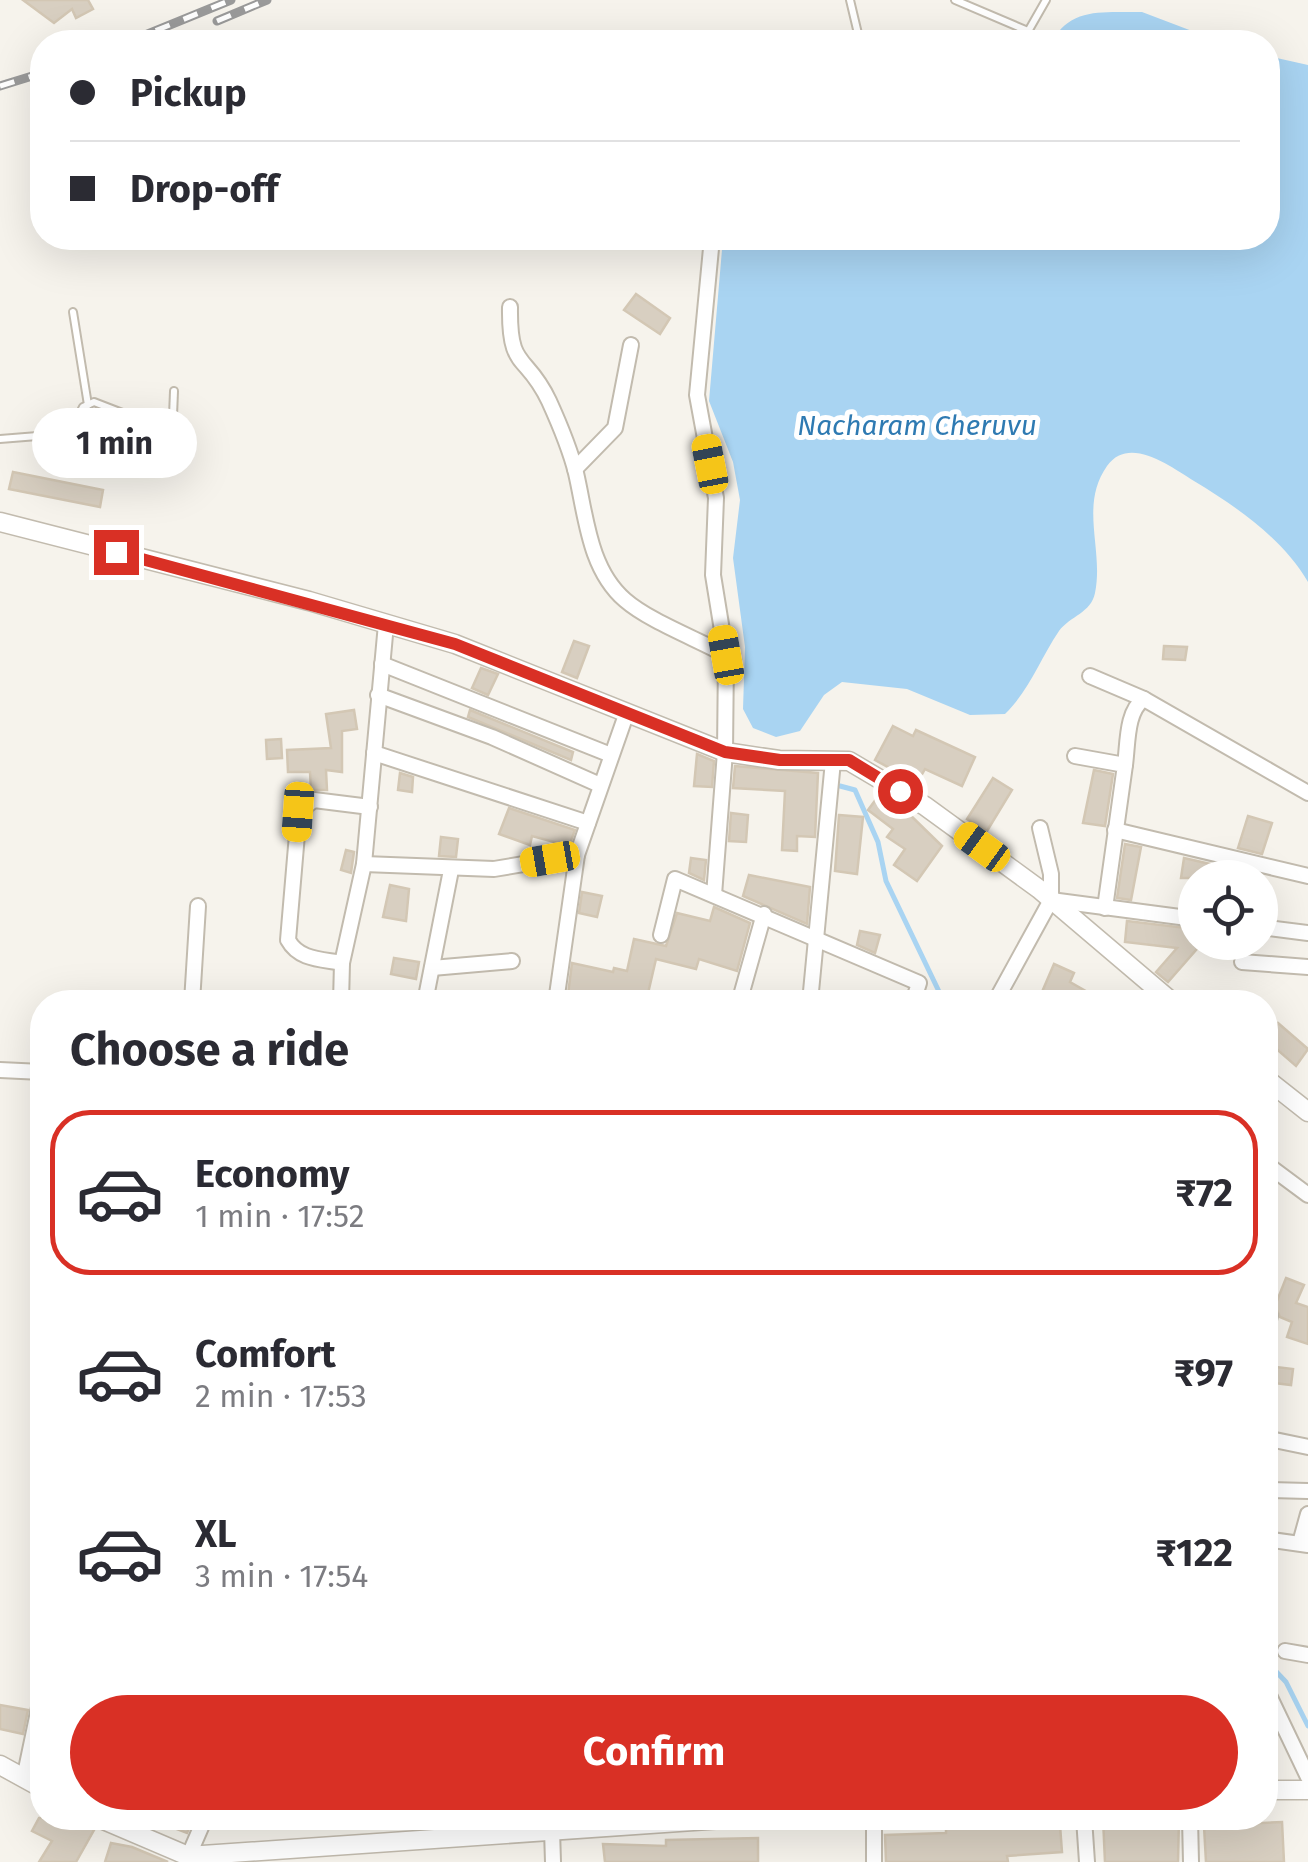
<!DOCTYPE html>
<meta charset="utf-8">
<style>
body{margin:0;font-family:"Fira Sans",sans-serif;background:#f7f7f7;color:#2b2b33;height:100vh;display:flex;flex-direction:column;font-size:38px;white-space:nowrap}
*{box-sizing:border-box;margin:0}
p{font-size:32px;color:#7c7c81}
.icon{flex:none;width:55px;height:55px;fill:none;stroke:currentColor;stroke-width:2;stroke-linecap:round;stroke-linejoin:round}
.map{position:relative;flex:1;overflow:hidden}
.side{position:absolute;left:30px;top:990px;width:1248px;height:840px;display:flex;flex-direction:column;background:#fff;border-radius:40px;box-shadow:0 10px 40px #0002}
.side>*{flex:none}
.banner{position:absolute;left:30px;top:30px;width:1250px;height:220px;border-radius:40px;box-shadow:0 10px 40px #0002;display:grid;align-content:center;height:220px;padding:0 40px;background:#fff}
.fabs{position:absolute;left:1178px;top:860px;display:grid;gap:20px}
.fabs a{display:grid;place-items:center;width:100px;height:100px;border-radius:50%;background:#fff;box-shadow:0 10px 40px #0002;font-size:50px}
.end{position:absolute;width:45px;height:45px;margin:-22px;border:12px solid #d93025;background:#fff;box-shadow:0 0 0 5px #fff}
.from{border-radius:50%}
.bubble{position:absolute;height:70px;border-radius:35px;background:#fff;box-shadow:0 10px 40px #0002;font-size:32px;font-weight:700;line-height:70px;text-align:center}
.car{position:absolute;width:30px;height:60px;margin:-30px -15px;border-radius:12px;box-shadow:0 0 8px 2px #0007;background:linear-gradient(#f5c518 24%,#345 0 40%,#f5c518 0 76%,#345 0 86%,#f5c518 0)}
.banner b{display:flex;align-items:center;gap:35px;height:95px;font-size:38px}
.banner b+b{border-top:2px solid #e1e1e2}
.banner i{width:25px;height:25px;background:#2b2b33}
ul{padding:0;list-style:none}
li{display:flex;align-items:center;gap:30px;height:165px;margin:0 20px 15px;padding:0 20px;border:5px solid transparent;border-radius:40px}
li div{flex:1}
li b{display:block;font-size:38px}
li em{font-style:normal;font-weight:700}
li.active{border-color:#d93025}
li>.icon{width:90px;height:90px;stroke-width:1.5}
h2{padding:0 40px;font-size:45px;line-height:120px}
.primary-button{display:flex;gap:20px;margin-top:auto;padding:20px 40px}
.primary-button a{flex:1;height:115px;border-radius:60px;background:#d93025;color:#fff;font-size:40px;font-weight:700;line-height:115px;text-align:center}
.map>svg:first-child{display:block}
.water{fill:#a9d4f2}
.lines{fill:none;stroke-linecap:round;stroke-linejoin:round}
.stream{stroke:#a9d4f2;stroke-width:5}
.building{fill:#d8cfc1;stroke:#d3c7b4;stroke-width:2.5}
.service-casing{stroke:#c2bbae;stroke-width:10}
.minor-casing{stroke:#c2bbae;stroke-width:18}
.tertiary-casing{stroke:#c2bbae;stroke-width:21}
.service{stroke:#fff;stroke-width:6}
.minor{stroke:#fff;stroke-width:14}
.tertiary{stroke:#fff;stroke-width:18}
.rail-casing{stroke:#9a9a9a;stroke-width:9}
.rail{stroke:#fff;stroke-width:5;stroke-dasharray:15;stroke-linecap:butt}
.route{stroke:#d93025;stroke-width:12}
.labels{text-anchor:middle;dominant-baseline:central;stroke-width:10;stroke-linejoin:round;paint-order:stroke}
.water-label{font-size:28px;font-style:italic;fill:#2e7ab2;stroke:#fff}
</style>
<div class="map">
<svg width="1308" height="1862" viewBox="0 0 1308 1862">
<rect width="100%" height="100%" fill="#f6f3ec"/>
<g class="water">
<path d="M1142 12 1221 42H1052C1071 6 1105 13 1142 12Z"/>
<path d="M1268 56 1308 65V582C1282 538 1237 507 1194 481 1170 466 1129 435 1107 466 1079 506 1104 549 1095 593 1091 613 1070 616 1059 631 1040 659 1029 691 1005 714L970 715 907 689 842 682 824 695 800 731 776 737 753 728 743 709 745 647 733 558 740 500 733 462 709 401 723 238H1268Z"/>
</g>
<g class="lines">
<g class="stream">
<path d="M840 786 855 790 878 842 886 881 944 1002"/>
<path d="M1265 1660 1286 1682 1308 1726"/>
</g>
</g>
<g class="building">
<path d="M23 0H88L93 9 76 18 72 9 54 23Z"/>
<path d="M636 294 670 318 660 334 624 310Z"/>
<path d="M13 472 103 490 100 507 9 489Z"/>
<path d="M574 641 589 646 577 678 562 672Z"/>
<path d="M1164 646 1187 647 1185 660 1163 659Z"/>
<path d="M481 668 498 674 488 695 472 688Z"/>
<path d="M354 710 357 729 342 731V772L326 770 327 790H311L310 772H288L287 750 331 748 326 714Z"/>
<path d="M470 710 573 752 571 760 468 717Z"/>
<path d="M893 726 913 736 916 730 975 757 962 786 925 769 917 783 875 760Z"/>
<path d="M281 739 282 758 267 759 266 740Z"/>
<path d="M697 754 714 761 712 787 694 786Z"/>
<path d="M735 766 818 773 815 837 797 836V851L782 850 785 791 733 788Z"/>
<path d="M1094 770 1113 774 1105 826 1083 823Z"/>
<path d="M400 773 413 777 412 792 398 790Z"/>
<path d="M993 778 1012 790 987 831 967 819Z"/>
<path d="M880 794 903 808 942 846 917 881 894 865 905 849 887 837 893 829 868 810Z"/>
<path d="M509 808 575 830 569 846 532 836 530 845 499 834Z"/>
<path d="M731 813 748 815 746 842 729 841Z"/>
<path d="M839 815 863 817 857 874 835 871Z"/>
<path d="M1248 816 1272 823 1262 854 1238 848Z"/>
<path d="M441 837 458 839 456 857 439 856Z"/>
<path d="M1125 844 1141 847 1131 900 1117 898Z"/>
<path d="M346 850 354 852 351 873 341 870Z"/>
<path d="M691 858 706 860 704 880 689 873Z"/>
<path d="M1184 858 1219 866 1218 878H1181Z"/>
<path d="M749 875 810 887 807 924 743 896Z"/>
<path d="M390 885 409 889 406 921 383 917Z"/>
<path d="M582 892 602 896 597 917 579 913Z"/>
<path d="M714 907 750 923 737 971 699 959 696 969 656 959 646 1002H567L572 963 613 972 614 968 627 971 634 939 666 946 677 913 710 921Z"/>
<path d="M1127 921 1195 929V942H1203L1168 982 1156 972 1177 948 1125 942Z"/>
<path d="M860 931 880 935 875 953 857 945Z"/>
<path d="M394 958 419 962 416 979 391 974Z"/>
<path d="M1054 964 1074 973 1070 982 1105 1002H1078L1065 995 1062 1002 1039 999Z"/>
<path d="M1278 1023 1308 1049 1296 1066 1265 1039Z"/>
<path d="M1286 1278 1304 1285 1296 1303 1308 1307V1344L1287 1337 1292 1322 1280 1317 1275 1306Z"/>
<path d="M1267 1366 1293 1369 1291 1385 1265 1382Z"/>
<path d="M0 1705 28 1710 23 1734 0 1729Z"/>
<path d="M39 1818H70L94 1830 76 1862H39L52 1841 32 1831Z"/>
<path d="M148 1818H194L187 1833Z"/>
<path d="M1103 1818H1179L1178 1862H1105Z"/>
<path d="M1005 1821V1828L1060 1825 1062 1852 1007 1856 1008 1862H886L885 1835 946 1833V1824Z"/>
<path d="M1282 1822 1284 1862H1206L1204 1826Z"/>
<path d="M758 1838V1862H605L603 1844 666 1846V1840Z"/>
<path d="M111 1843 132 1847 168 1862H105Z"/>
</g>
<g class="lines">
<g class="service-casing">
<g id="service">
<path d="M850 0 860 42"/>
<path d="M955 0 1028 31"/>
<path d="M1022 42 1046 0"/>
<path d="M73 312 88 405"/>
<path d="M0 439 75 433"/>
<path d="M95 449 82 443 74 424 83 407 94 402 125 414 173 421"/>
<path d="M171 466 174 391"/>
</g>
</g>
<g class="minor-casing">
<g id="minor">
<path d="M712 238 697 395 716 498 713 575 726 655 725 752 714 895"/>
<path d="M510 307C509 372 526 352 549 401 559 423 570 449 576 473 586 516 589 569 625 600 649 621 697 639 726 655"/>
<path d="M575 469 615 428 631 345"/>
<path d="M382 664 611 755"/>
<path d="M1090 676 1144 699"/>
<path d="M378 695 492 737 600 785"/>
<path d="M374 753 588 823"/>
<path d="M1075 756 1125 765 1105 908"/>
<path d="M1125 765C1128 744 1126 711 1144 699L1308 793"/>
<path d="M1040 828 1051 874V900"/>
<path d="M1115 830 1308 876"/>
<path d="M364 864 494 869 577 855"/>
<path d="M1260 927 1308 933"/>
<path d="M661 935 675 879 919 983 913 1002"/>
<path d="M1242 962 1308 967"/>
<path d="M342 963C321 959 299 960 288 940L299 811 314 800 370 807"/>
<path d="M432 968 512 961"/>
<path d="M742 992 764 914"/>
<path d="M192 1002 198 906"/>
<path d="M341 1002 342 963 364 864 386 624"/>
<path d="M425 1002 451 870"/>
<path d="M556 1002 577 855 627 712"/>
<path d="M810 1002 833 761"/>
<path d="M995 1002 1051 900 1195 919"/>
<path d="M0 1070 42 1072"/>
<path d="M1265 1163 1308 1195"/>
<path d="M1265 1311 1270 1316 1265 1337"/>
<path d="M1265 1438 1308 1447"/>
<path d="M1265 1490 1308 1491"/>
<path d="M1265 1539 1308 1545"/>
<path d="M1300 1543 1308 1514"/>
<path d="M1285 1651 1308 1655"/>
<path d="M1265 1687 1308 1777"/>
<path d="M24 1779 42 1693"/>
<path d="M1084 1818 1087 1862"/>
<path d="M1190 1818 1191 1862"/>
<path d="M552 1830 553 1862"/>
<path d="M186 1862 205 1818"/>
<path d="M874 1862V1818"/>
</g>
</g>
<g class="tertiary-casing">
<g id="tertiary">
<path d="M0 522 309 601 455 644 725 752 779 760 849 761 925 806 1039 889 1172 1002"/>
<path d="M1265 1078 1308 1112"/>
<path d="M0 1765 42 1788"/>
<path d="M1265 1790H1308"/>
<path d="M99 1818 188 1856 737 1818"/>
</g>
</g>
<use href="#service" class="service"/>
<use href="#minor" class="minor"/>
<use href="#tertiary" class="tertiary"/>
<g class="rail-casing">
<g id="rail">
<path d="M217 21 267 0"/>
<path d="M128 42 231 0"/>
<path d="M0 86 42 73"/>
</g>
</g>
<use href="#rail" class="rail"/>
</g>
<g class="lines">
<path class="route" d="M116 552 455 644 725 752 780 760H849L900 791"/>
</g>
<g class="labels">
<g class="water-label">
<text x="917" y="425">Nacharam Cheruvu</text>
</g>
</g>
</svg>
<div class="fabs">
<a><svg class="icon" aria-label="locate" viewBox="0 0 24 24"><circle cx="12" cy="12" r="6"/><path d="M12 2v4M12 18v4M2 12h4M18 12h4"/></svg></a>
</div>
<i class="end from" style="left:900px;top:791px"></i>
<i class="end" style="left:116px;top:552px"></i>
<div class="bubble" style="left:32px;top:408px;width:165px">1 min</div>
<i class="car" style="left:710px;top:464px;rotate:349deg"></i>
<i class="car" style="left:726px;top:655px;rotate:350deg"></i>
<i class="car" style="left:298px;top:812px;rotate:184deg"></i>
<i class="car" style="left:982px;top:847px;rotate:306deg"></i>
<i class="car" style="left:550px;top:859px;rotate:260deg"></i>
<div class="banner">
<b><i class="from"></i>Pickup</b>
<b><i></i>Drop-off</b>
</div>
<section class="side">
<h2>Choose a ride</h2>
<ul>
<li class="active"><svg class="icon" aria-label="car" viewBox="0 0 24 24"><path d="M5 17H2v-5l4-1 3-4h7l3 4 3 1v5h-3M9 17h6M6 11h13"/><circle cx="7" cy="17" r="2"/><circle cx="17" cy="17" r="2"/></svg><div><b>Economy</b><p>1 min · 17:52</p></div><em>₹72</em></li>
<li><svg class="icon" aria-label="car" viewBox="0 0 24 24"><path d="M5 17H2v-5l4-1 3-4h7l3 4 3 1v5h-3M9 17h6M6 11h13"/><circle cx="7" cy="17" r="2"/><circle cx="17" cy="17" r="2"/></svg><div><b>Comfort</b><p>2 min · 17:53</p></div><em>₹97</em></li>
<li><svg class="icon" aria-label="car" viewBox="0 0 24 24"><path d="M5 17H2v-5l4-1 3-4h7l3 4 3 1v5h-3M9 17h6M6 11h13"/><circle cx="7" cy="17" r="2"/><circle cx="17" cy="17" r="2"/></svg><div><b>XL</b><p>3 min · 17:54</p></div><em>₹122</em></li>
</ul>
<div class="primary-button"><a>Confirm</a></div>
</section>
</div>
